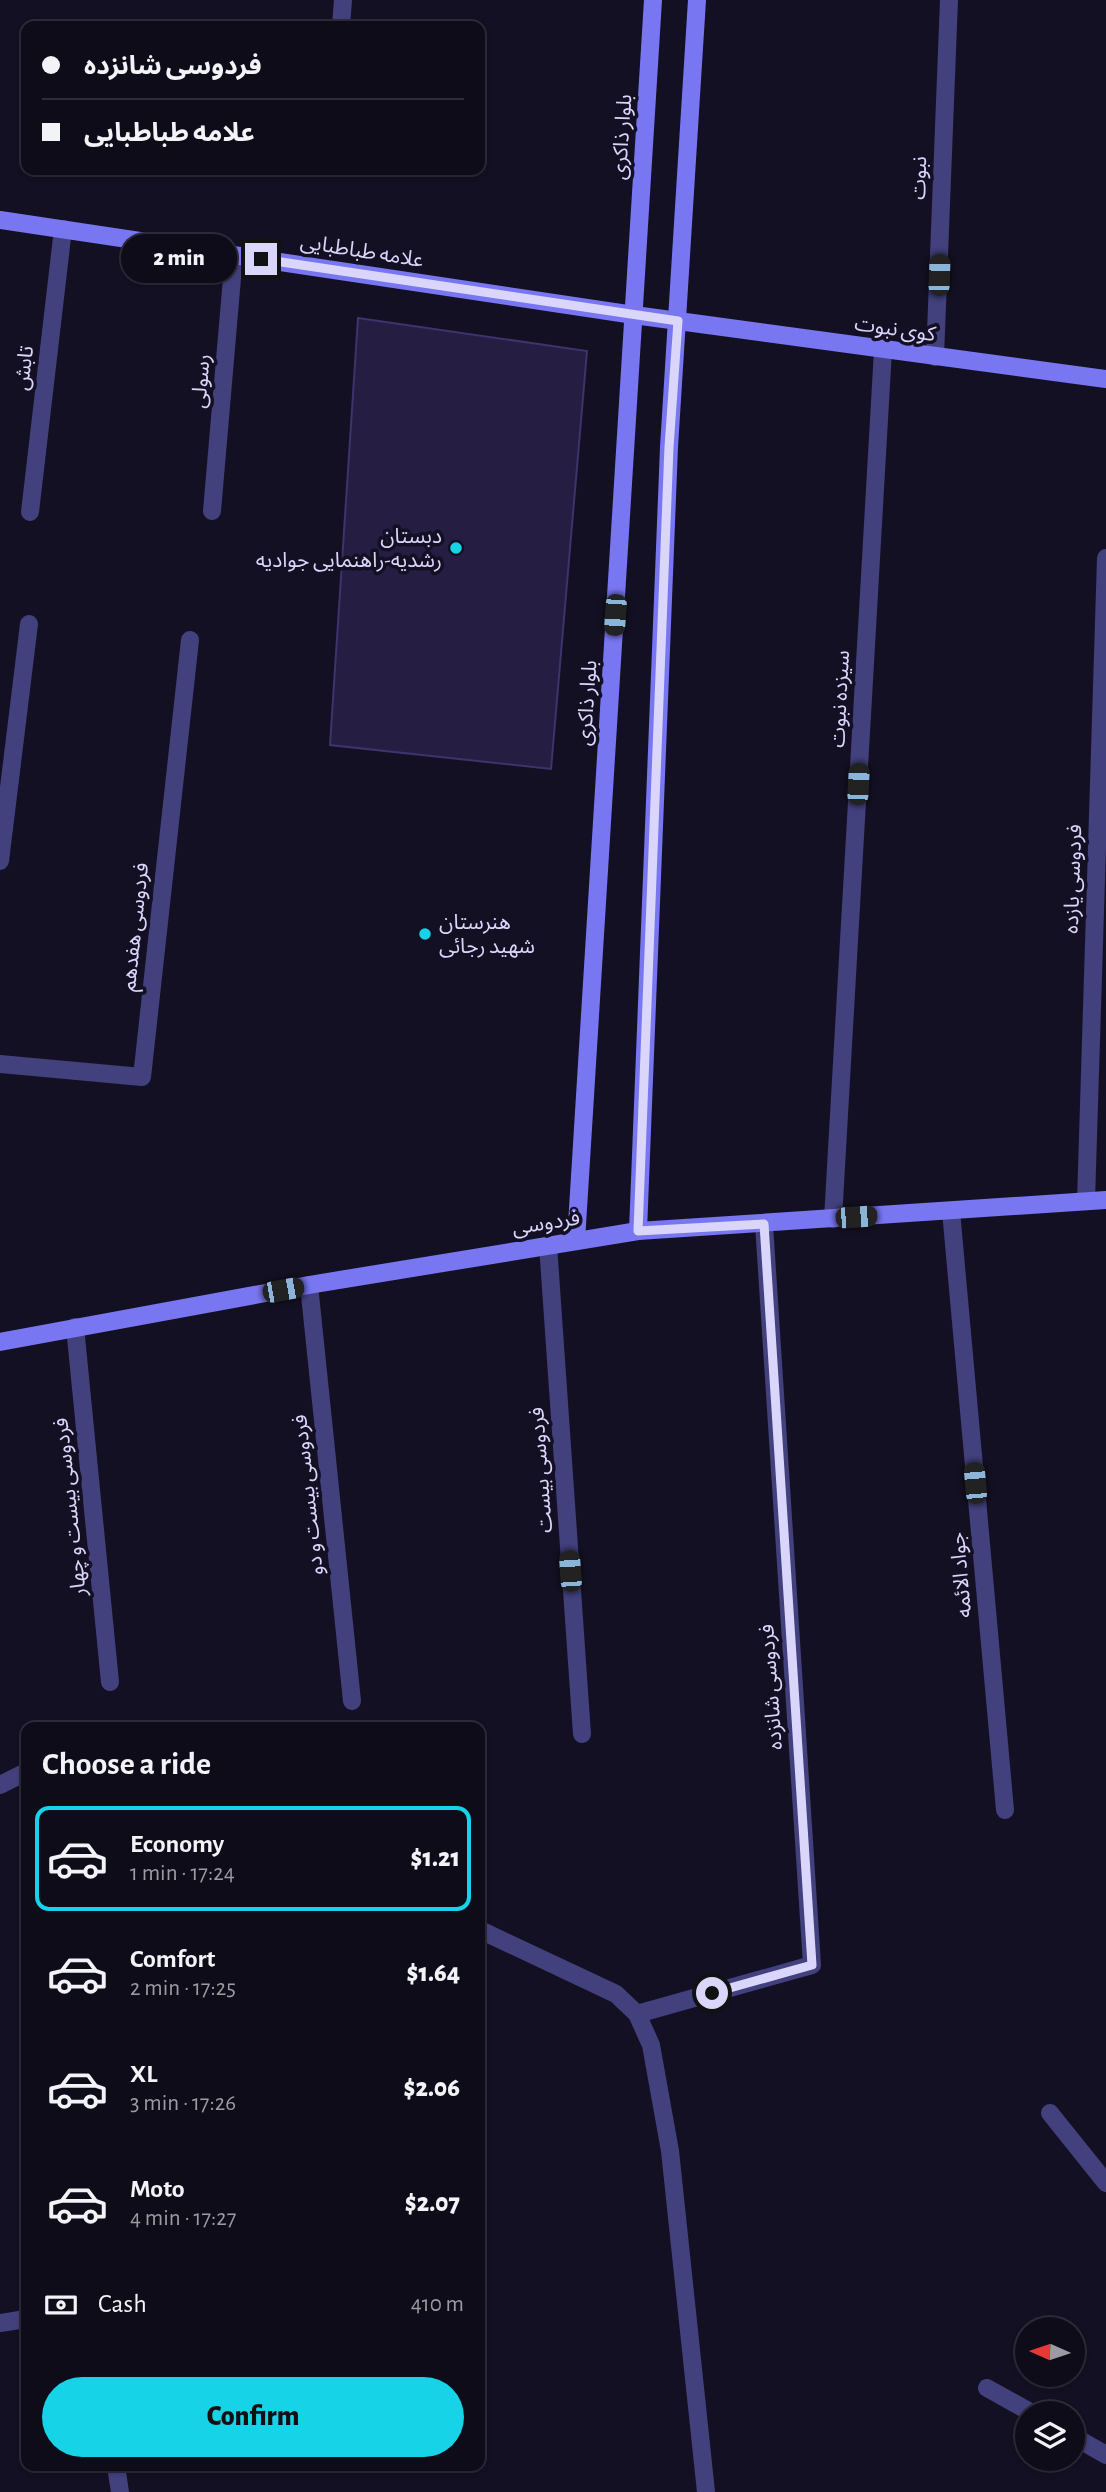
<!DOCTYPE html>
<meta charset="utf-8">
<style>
body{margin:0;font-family:"Alegreya Sans","Noto Sans Arabic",sans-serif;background:#1d1a27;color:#f1f3f6;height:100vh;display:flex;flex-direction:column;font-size:26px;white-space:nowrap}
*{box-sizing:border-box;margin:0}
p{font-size:23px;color:#9b9ba2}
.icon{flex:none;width:38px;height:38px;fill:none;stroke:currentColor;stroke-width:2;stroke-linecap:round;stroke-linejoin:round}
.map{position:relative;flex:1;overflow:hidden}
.side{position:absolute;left:21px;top:1722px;width:464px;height:749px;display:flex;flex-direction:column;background:#0f0c1a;border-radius:14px;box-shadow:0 2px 5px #0004,0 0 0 2px #2f2c39}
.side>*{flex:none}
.hud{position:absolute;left:21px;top:21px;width:464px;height:154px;border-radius:14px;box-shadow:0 2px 5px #0004,0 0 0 2px #2f2c39;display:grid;align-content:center;height:154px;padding:0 21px;background:#0f0c1a}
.needle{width:46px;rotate:273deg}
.tools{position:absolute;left:1015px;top:2317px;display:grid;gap:14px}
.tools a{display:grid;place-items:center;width:70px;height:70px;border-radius:50%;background:#0f0c1a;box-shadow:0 2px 5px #0004,0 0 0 2px #2f2c39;font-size:35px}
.end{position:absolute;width:32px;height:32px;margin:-16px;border:9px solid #dad6fb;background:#111;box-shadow:0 0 0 4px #111}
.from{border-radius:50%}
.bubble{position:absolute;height:49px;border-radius:24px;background:#0f0c1a;box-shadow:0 2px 5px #0004,0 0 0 2px #2f2c39;font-size:23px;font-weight:800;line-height:49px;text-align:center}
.car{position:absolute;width:21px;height:42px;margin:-21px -10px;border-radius:9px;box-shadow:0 0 5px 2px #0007;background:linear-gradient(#222 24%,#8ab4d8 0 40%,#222 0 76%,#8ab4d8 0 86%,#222 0)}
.hud b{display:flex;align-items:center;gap:24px;height:66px;font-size:26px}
.hud b+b{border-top:2px solid #2f2c39}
.hud i{width:18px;height:18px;background:#f1f3f6}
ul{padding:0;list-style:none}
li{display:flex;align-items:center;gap:21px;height:105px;margin:0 14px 10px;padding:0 7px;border:4px solid transparent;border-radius:14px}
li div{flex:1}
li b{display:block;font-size:26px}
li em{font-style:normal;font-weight:800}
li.active{border-color:#16d3e7}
li>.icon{width:63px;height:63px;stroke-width:1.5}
h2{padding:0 21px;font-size:32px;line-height:84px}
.pay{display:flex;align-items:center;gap:18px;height:77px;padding:0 21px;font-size:26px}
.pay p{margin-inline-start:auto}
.action{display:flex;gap:14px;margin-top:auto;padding:14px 21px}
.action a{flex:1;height:80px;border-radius:42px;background:#16d3e7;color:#111;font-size:28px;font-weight:800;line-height:80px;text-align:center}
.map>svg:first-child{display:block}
.building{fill:#261e42;stroke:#3e336c;stroke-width:2}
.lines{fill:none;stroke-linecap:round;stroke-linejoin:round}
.lane{stroke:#42407d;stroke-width:18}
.street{stroke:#42407d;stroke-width:18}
.secondary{stroke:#7976f2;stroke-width:18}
.route{stroke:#dad6fb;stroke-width:9}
.poi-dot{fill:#16d3e7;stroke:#141023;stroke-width:2.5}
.labels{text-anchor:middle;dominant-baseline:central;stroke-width:7;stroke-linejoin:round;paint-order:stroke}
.street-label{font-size:21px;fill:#dad6fb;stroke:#141023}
.poi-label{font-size:21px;fill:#dad6fb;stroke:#141023;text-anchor:end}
</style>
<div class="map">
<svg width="1106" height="2492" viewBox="0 0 1106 2492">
<rect width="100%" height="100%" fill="#141023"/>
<path class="building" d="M358 318 587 351 551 769 330 745Z"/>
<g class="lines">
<g class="lane">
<path d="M341 26 343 0"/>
<path d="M30 512 63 229"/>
</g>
<g class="street">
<path d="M935 357 949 0"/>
<path d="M212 511 234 255"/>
<path d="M0 861 29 624"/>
<path d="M0 1064 142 1077 190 640"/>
<path d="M1086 1201 1106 558"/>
<path d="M951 1211 1005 1810"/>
<path d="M833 1219 883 350"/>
<path d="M548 1245 582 1734"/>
<path d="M309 1285 352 1701"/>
<path d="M75 1327 110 1682"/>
<path d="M0 1785 26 1772"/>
<path d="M480 1930 616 1994 637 2014 651 2045 670 2151 706 2492"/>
<path d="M637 2014 812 1965 764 1224"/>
<path d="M1050 2113 1106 2183"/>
<path d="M0 2323 26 2319"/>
<path d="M987 2388 1032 2413"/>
<path d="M1073 2436 1106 2455"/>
<path d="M116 2466 120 2492"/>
</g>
<g class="secondary">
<path d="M0 220 634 315 1106 379"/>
<path d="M638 1231 669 447 697 0"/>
<path d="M576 1241 653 0"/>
<path d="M0 1342 309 1285 638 1231 1106 1200"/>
</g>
</g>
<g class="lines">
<path class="route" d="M261 259 678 321 669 447 638 1231 764 1224 812 1965 712 1993"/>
</g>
<g class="poi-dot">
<circle cx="456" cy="548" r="7"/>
<circle cx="425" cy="934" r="7"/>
</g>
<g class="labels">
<g class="street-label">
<text transform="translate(622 137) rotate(-86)">بلوار ذاکری</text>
<text transform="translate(919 178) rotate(-88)">نبوت</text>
<text transform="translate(362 251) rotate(9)">علامه طباطبایی</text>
<text transform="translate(895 329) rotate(8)">کوی نبوت</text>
<text transform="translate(24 368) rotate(-83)">تابش</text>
<text transform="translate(201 381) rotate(-85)">رسولی</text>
<text transform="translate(840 699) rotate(-87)">سیزده نبوت</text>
<text transform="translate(587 703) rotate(-86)">بلوار ذاکری</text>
<text transform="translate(1073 879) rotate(-88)">فردوسی یازده</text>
<text transform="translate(135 927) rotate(-84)">فردوسی هفدهم</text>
<text transform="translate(546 1223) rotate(-9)">فردوسی</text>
<text transform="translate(541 1470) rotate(-94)">فردوسی بیست</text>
<text transform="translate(308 1495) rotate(-96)">فردوسی بیست و دو</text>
<text transform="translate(70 1507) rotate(-96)">فردوسی بیست و چهار</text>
<text transform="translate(961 1575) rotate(-95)">جواد الائمه</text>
<text transform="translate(771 1687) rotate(-94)">فردوسی شانزده</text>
</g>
<g class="poi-label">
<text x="442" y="536">دبستان<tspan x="442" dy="24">رشدیه-راهنمایی جوادیه</tspan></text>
<text x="439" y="922" text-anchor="start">هنرستان<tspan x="439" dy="24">شهید رجائی</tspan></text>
</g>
</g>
</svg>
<div class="tools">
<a><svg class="needle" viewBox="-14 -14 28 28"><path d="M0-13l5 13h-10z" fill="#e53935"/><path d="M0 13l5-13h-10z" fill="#9b9ba2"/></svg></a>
<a><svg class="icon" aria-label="layers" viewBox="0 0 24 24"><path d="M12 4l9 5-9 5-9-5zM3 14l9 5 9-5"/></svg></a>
</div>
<i class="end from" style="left:712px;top:1993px"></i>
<i class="end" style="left:261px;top:259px"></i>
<div class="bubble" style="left:121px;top:234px;width:116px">2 min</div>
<i class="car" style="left:939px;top:275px;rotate:2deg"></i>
<i class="car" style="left:615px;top:615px;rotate:184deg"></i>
<i class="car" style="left:858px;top:784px;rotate:3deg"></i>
<i class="car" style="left:856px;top:1217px;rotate:86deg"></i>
<i class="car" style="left:283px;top:1290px;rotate:80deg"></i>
<i class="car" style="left:975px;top:1483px;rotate:355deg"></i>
<i class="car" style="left:570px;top:1571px;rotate:356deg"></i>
<div class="hud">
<b><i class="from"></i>فردوسی شانزده</b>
<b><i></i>علامه طباطبایی</b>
</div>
<section class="side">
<h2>Choose a ride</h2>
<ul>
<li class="active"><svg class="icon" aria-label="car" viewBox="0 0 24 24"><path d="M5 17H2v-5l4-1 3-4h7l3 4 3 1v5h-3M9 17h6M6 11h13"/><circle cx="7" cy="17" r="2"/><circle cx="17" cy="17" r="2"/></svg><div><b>Economy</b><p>1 min · 17:24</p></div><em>$1.21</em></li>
<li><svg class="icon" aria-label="car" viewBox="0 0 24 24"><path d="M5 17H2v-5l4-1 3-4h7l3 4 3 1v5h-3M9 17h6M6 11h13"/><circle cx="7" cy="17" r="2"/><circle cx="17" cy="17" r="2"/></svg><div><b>Comfort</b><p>2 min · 17:25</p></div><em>$1.64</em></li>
<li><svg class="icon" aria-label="car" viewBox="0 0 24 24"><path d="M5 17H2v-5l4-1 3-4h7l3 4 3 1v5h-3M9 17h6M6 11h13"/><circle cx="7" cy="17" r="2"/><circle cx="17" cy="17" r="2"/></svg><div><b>XL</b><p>3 min · 17:26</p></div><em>$2.06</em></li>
<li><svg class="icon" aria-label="car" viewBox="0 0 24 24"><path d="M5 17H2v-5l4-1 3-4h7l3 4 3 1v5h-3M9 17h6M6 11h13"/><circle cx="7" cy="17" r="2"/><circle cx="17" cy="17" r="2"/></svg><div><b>Moto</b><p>4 min · 17:27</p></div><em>$2.07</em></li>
</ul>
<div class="pay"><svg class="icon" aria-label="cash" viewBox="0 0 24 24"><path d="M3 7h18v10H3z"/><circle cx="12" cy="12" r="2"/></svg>Cash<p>410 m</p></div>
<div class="action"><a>Confirm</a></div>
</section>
</div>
